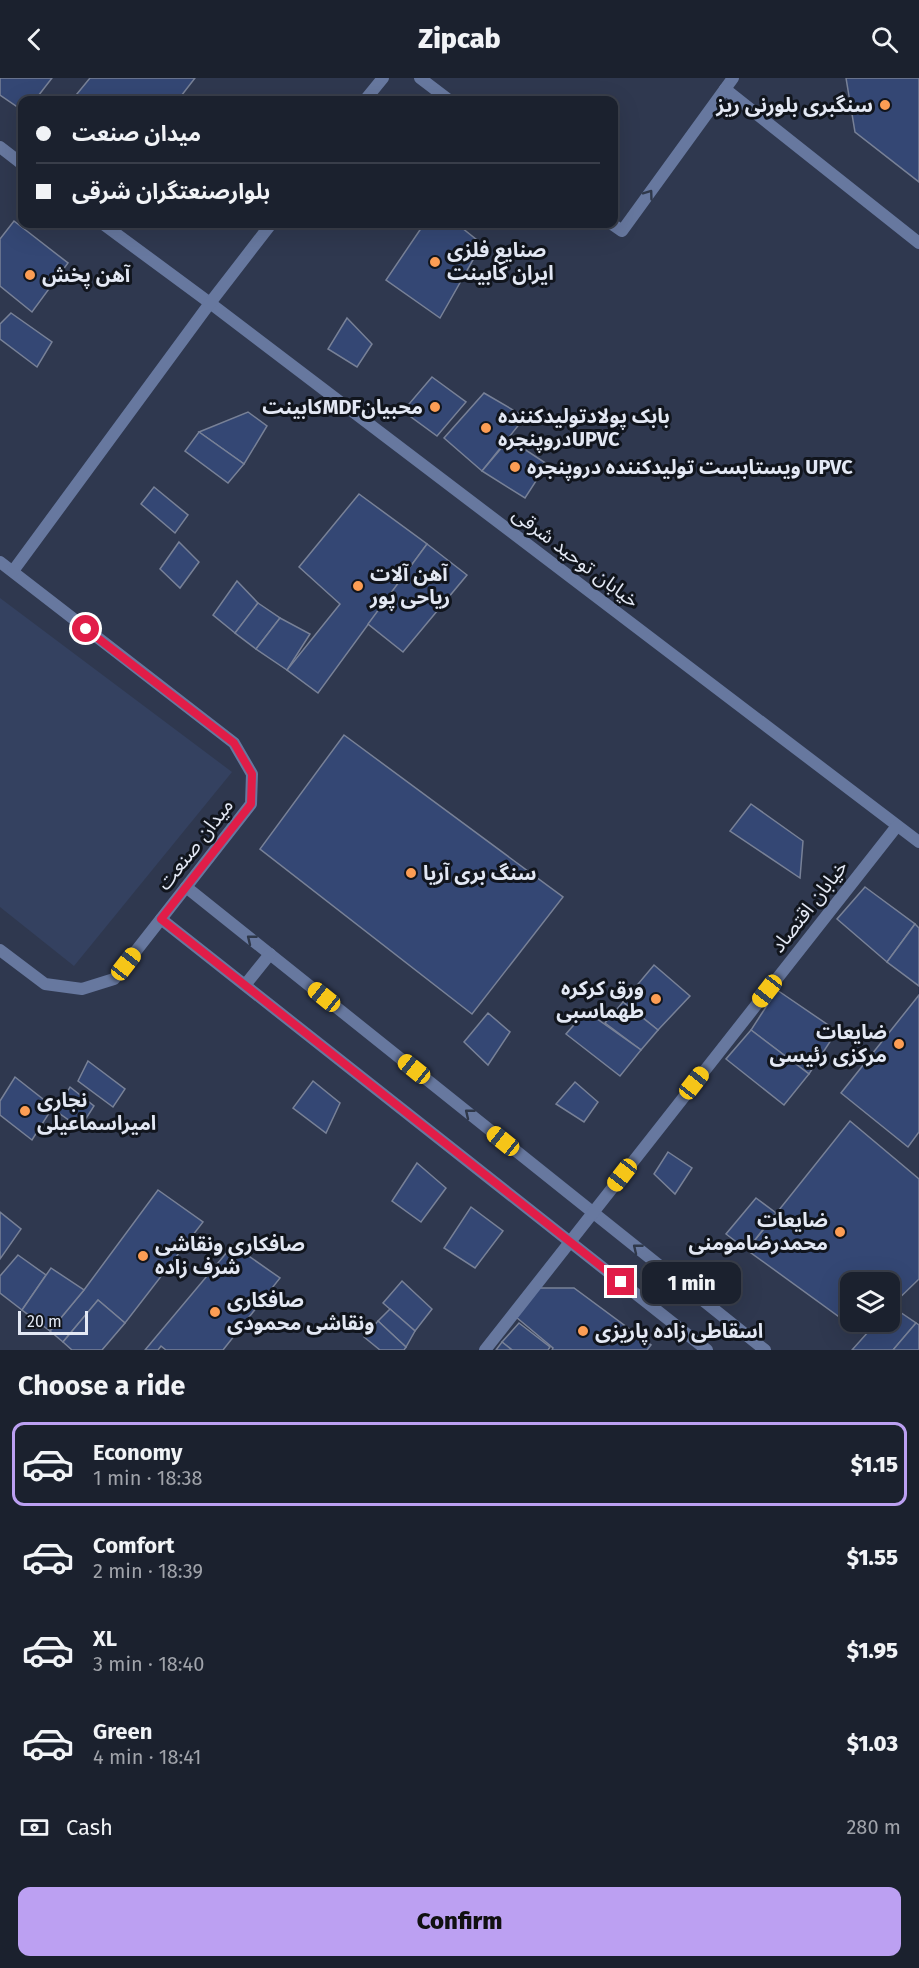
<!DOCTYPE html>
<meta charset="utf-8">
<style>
body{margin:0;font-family:"Fira Sans","Noto Sans Arabic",sans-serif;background:#282e3a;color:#f1f3f6;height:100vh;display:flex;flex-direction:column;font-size:22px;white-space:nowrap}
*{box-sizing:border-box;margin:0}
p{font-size:20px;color:#a0a3aa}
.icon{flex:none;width:33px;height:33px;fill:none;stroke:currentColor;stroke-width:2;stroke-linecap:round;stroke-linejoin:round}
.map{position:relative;height:1272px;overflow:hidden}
.sheet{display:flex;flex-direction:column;background:#1b212e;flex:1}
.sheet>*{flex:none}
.hud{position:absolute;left:18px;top:18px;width:600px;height:132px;border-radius:12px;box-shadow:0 6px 24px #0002,0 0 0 2px #393e4a;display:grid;align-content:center;height:132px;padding:0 18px;background:#1b212e}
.tools{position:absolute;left:840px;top:1194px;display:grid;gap:12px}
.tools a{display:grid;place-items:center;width:60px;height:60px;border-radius:12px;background:#1b212e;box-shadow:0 6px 24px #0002,0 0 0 2px #393e4a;font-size:30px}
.scale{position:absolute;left:18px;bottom:15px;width:70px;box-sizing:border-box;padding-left:6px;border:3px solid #e3e8f4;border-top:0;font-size:16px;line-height:21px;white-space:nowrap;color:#e3e8f4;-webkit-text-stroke:4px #11151d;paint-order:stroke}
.end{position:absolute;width:27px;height:27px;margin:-14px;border:8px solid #e11d48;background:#fff;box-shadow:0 0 0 3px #fff}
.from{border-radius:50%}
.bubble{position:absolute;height:42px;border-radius:12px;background:#1b212e;box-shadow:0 6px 24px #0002,0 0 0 2px #393e4a;font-size:20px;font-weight:800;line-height:42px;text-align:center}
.car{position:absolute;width:18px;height:36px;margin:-18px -9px;border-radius:8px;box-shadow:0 0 4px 2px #0007;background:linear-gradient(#f5c518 24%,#345 0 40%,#f5c518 0 76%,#345 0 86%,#f5c518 0)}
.hud b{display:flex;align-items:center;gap:21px;height:57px;font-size:22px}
.hud b+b{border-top:2px solid #393e4a}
.hud i{width:15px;height:15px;background:#f1f3f6}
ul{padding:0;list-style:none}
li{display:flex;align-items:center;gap:18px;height:84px;margin:0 12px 9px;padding:0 6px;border:3px solid transparent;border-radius:12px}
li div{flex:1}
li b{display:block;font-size:22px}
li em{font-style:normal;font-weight:800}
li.current{border-color:#bca0f2}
li>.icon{width:54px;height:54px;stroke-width:1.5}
h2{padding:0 18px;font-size:27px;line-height:72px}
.pay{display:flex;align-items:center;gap:15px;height:66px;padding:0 18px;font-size:22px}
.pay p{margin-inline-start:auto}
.primary-button{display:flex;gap:12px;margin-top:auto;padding:12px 18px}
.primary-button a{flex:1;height:69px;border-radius:12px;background:#bca0f2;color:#111;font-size:24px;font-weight:800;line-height:69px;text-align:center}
header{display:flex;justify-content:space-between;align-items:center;height:78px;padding:0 18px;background:#1b212e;font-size:27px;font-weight:800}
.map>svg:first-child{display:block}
.built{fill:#2f384f;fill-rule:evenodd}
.green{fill:#344160}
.building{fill:#344774;stroke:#788197;stroke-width:1.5}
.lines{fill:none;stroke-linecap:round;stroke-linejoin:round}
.minor{stroke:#67789f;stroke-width:12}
.oneway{stroke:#2f384a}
.route{stroke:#e11d48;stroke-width:8}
.poi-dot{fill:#fc9d54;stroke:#11151d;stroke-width:2}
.labels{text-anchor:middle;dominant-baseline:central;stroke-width:6;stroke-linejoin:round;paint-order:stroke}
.poi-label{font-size:20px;font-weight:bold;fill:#e3e8f4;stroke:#11151d;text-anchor:start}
.street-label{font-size:20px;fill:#e3e8f4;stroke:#11151d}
</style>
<header><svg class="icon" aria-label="back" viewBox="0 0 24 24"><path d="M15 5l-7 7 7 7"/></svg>Zipcab<svg class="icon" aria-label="search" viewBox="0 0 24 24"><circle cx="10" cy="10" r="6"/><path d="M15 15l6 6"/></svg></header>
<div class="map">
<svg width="919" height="1272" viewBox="0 0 919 1272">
<rect width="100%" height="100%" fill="#242c3e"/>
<path class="built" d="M0 0H919V1272H0ZM22 22H614V146H22ZM850 1204H890V1244H850Z"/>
<path class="green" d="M0 520 232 694 74 888 0 829Z"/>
<g class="building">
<path d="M0 0H52L35 22H22V32L0 17Z"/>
<path d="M90 0H195L178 22H72Z"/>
<path d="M846 0H919V104L855 54Z"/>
<path d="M14 143 68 185 32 234 0 208V161Z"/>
<path d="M424 146H457L482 166 440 240 386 202Z"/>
<path d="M11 235 52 264 37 289 0 261V246Z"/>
<path d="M347 240 372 266 357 289 328 271Z"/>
<path d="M432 299 466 324 437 358 403 333Z"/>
<path d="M484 315 525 339 482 393 444 360Z"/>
<path d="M248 334 267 348 244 386 199 354Z"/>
<path d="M199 354 244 386 228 405 185 373Z"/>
<path d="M509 361 547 386 525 420 482 393Z"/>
<path d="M154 409 188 437 175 455 141 426Z"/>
<path d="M359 416 427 466 318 615 287 592 340 526 299 489Z"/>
<path d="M179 464 199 484 180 510 160 491Z"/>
<path d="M427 466 467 497 403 574 368 546Z"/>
<path d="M237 503 258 525 235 555 213 537Z"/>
<path d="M258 525 280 540 256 571 235 555Z"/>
<path d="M280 540 310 556 287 592 256 571Z"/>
<path d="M344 657 563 819 472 936 260 771Z"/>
<path d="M751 726 803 763 800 800 730 753Z"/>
<path d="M865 809 915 846 887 884 837 841Z"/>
<path d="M915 846 919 850V908L887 884Z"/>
<path d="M654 887 690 918 658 952 623 924Z"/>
<path d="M777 912 837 953 809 996 751 952Z"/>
<path d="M919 917V1054L908 1069 841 1015Z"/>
<path d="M623 924 658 952 641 972 605 945Z"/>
<path d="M586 933 641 972 620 998 566 956Z"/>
<path d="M488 935 510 954 488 987 464 964Z"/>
<path d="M751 952 809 996 784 1027 726 981Z"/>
<path d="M88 983 125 1011 113 1029 78 1003Z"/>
<path d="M15 999 53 1029 32 1062 0 1037V1023Z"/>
<path d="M313 1003 340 1025 326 1055 293 1030Z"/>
<path d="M575 1004 598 1024 584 1044 556 1026Z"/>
<path d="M70 1009 94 1028 80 1050 56 1033Z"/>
<path d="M850 1043 919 1101V1201L890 1229V1204H850V1244H872L860 1254 747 1172Z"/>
<path d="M668 1074 692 1090 675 1116 654 1096Z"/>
<path d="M417 1085 446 1110 421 1144 392 1123Z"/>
<path d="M158 1112 203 1144 125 1245 98 1222 63 1264 50 1253 84 1212Z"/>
<path d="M756 1120 776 1135 747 1172 726 1156Z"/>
<path d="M471 1129 503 1153 475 1190 444 1170Z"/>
<path d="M0 1134 21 1151 0 1181Z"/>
<path d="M233 1167 280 1200 223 1272H166L161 1268 158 1272H145Z"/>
<path d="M18 1177 46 1197 22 1232 0 1215V1198Z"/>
<path d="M51 1190 84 1212 50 1253 22 1232Z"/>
<path d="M402 1203 432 1231 415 1253 383 1225Z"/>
<path d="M539 1210H574L651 1267 647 1272H552L553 1270 516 1239Z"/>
<path d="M98 1222 125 1245 102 1272H72L63 1264Z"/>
<path d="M891 1228 916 1245 893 1272H852L877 1244H890Z"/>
<path d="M390 1231 415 1253 406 1269 378 1243Z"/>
<path d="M378 1243 406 1269 404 1272H380L364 1259Z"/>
<path d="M519 1245 550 1269 548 1272H512L502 1264Z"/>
<path d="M916 1245 919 1247V1272H893Z"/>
<path d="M502 1264 512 1272H496Z"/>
</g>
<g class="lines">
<g class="minor">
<path d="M420 0 449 22"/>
<path d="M725 11 919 165"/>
<path d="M365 22 383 0"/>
<path d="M0 69 22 86"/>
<path d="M103 146 210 225 919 764"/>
<path d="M612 146 622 153 733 0"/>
<path d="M0 484 234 665 252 696 251 726 114 901 82 911 45 906 0 872"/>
<path d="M13 493 210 225 271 146"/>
<path d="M186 809 765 1272"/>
<path d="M161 841 707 1272"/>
<path d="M245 907 270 876"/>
<path d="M485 1272 897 748"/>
</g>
</g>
<defs><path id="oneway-chevron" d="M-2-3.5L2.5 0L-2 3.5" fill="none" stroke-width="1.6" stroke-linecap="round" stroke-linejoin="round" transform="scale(1.5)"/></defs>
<g class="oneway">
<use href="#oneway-chevron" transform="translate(649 116) rotate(-54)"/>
<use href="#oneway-chevron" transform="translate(251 861) rotate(-141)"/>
<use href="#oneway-chevron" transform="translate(469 1035) rotate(-141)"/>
<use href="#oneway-chevron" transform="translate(637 1170) rotate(-141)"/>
</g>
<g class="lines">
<path class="route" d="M86 551 234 665 252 696 251 726 161 841 621 1204"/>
</g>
<g class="poi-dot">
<circle cx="885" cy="27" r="6"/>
<circle cx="435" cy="184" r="6"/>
<circle cx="30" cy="197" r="6"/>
<circle cx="435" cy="329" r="6"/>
<circle cx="486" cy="350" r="6"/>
<circle cx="515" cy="389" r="6"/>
<circle cx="358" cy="508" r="6"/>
<circle cx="411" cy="795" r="6"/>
<circle cx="656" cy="921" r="6"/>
<circle cx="899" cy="966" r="6"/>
<circle cx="25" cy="1033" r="6"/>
<circle cx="840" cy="1154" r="6"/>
<circle cx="143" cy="1178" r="6"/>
<circle cx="215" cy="1234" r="6"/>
<circle cx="583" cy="1253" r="6"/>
</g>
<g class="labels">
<g class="poi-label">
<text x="873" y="27" text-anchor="end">سنگبری بلورنی ریز</text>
<text x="447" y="172">صنایع فلزی<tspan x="447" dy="23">ایران کابینت</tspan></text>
<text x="42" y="197">آهن پخش</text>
<text x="423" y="329" text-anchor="end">کابینتMDFمحبیان</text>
<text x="498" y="338">بابک پولادتولیدکننده<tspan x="498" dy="23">دروپنجرهUPVC</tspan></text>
<text x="527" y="389">ویستابست تولیدکننده دروپنجره UPVC</text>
<text x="370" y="496">آهن آلات<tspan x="370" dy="23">ریاحی پور</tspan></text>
<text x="423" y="795">سنگ بری آریا</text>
<text x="644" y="910" text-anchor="end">ورق کرکره<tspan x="644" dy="23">طهماسبی</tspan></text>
<text x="887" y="954" text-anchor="end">ضایعات<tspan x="887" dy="23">مرکزی رئیسی</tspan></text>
<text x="37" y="1022">نجاری<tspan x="37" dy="23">امیراسماعیلی</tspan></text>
<text x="828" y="1142" text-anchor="end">ضایعات<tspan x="828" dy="23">محمدرضامومنی</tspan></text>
<text x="155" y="1166">صافکاری ونقاشی<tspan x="155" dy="23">شرف زاده</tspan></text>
<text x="227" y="1222">صافکاری<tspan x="227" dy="23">ونقاشی محمودی</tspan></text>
<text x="595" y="1253">اسقاطی زاده پاریزی</text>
</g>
<g class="street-label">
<text transform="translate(576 479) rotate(37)">خیابان توحید شرقی</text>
<text transform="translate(195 766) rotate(-52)">میدان صنعت</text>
<text transform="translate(809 828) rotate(-52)">خیابان اقتصاد</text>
</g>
</g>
</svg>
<div class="tools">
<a><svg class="icon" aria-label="layers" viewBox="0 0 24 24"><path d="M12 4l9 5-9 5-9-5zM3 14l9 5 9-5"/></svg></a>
</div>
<div class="scale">20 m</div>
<i class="end from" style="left:86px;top:551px"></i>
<i class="end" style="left:621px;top:1204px"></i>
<div class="bubble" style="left:642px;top:1184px;width:99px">1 min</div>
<i class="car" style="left:126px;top:886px;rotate:38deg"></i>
<i class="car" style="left:767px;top:913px;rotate:218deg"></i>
<i class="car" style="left:324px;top:919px;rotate:309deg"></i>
<i class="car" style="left:414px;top:991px;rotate:309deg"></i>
<i class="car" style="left:694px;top:1005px;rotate:38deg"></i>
<i class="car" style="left:503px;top:1063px;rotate:309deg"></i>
<i class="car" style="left:622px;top:1097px;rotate:218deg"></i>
<div class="hud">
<b><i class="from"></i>میدان صنعت</b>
<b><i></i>بلوارصنعتگران شرقی</b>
</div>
</div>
<section class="sheet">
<h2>Choose a ride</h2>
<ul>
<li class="current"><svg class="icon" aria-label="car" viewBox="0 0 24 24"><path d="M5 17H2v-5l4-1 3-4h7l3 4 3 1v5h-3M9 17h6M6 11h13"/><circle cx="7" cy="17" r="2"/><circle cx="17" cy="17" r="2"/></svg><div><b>Economy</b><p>1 min · 18:38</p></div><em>$1.15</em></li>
<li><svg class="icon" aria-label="car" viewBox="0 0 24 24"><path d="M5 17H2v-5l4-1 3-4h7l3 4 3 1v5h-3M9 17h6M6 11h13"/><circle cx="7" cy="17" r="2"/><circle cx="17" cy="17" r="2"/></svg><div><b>Comfort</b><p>2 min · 18:39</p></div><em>$1.55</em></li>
<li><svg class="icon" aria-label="car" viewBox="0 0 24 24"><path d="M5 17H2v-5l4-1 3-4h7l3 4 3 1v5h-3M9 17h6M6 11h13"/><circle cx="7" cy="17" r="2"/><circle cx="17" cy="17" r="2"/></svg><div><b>XL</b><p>3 min · 18:40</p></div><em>$1.95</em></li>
<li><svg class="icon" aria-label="car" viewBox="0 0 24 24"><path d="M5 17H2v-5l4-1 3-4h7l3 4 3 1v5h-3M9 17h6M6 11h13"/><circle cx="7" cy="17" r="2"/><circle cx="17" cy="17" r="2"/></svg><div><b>Green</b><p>4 min · 18:41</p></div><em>$1.03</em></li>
</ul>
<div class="pay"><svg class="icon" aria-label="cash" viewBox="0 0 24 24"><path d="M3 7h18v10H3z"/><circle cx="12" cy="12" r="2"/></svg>Cash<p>280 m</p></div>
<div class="primary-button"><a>Confirm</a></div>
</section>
